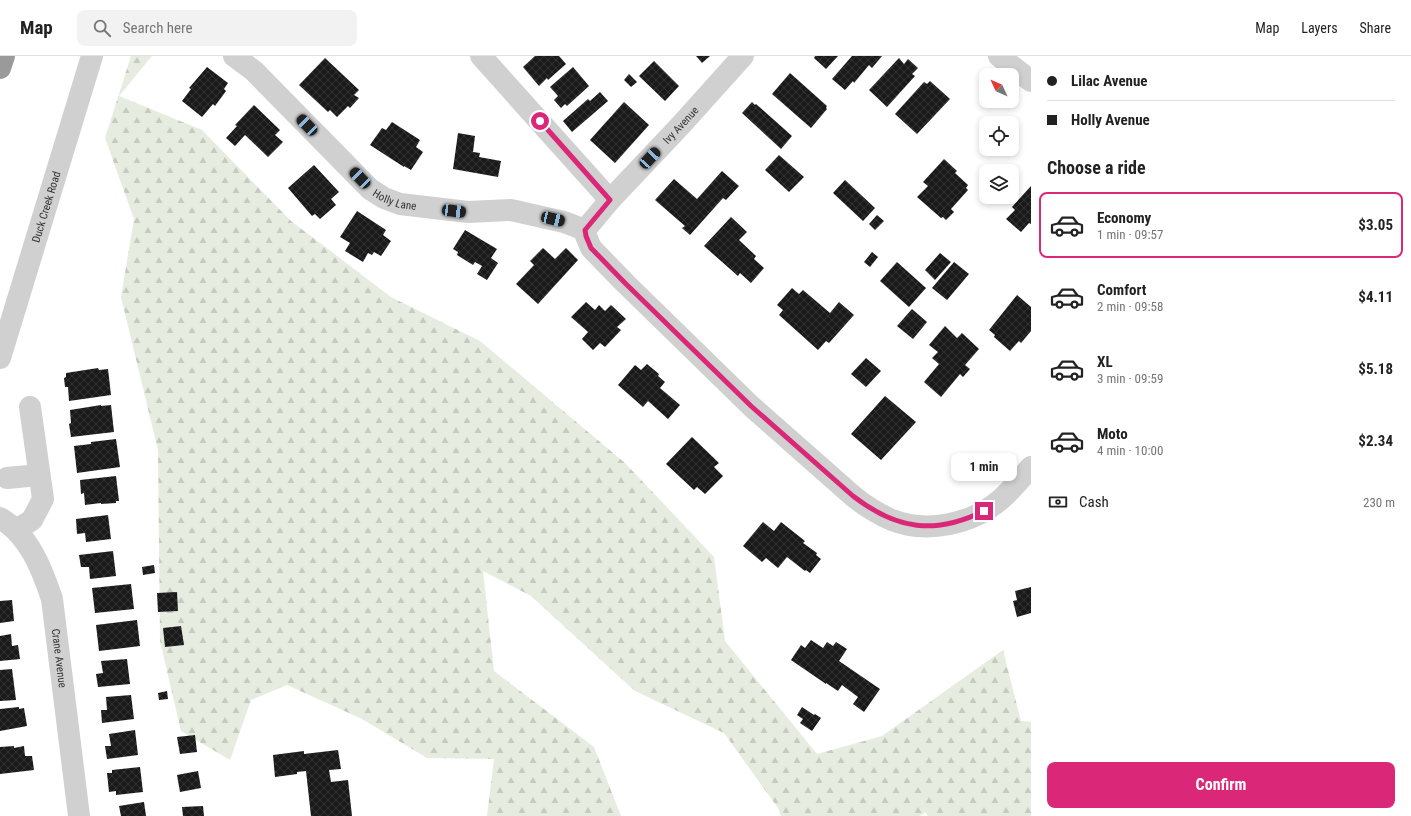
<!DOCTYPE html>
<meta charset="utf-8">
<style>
body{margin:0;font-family:"Roboto Condensed",sans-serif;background:#f2f2f2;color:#222;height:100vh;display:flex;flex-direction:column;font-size:15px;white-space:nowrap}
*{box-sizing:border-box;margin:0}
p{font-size:13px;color:#767676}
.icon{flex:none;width:22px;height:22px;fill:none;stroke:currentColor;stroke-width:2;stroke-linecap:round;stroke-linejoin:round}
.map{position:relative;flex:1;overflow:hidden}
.sheet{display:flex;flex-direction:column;background:#fff;width:380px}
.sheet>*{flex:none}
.guide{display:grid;align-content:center;height:88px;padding:0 16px;background:#fff}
.needle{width:26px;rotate:314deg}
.buttons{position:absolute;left:979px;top:12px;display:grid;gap:8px}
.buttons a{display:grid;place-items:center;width:40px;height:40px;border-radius:8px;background:#fff;box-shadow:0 2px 6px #0003;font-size:20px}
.end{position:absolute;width:18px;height:18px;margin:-9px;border:5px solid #db2777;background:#fff;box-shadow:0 0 0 2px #fff}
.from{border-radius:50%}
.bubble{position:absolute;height:28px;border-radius:8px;background:#fff;box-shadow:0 2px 6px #0003;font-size:13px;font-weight:700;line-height:28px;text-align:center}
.car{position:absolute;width:12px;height:24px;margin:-12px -6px;border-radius:5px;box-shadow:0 0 3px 1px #0007;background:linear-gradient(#222 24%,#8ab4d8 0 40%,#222 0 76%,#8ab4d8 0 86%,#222 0)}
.guide b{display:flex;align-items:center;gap:14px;height:38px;font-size:15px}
.guide b+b{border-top:1px solid #e0e0e0}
.guide i{width:10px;height:10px;background:#222}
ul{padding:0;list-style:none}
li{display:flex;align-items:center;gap:12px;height:66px;margin:0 8px 6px;padding:0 8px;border:2px solid transparent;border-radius:8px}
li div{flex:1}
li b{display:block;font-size:15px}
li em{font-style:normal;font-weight:700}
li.active{border-color:#db2777}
li>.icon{width:36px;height:36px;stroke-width:1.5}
h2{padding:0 16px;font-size:18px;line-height:48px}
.pay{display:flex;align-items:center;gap:10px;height:44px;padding:0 16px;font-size:15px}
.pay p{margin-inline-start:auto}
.button{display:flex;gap:8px;margin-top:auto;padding:8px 16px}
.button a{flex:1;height:46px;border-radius:8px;background:#db2777;color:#fff;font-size:16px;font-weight:700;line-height:46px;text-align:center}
header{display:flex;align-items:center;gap:24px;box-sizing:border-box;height:56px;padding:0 20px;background:#fff;border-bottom:1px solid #e0e0e0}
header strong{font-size:19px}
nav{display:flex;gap:22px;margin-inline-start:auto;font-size:14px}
.search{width:280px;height:36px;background:#f2f2f2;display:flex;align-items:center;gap:10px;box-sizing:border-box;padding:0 14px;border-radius:8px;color:#767676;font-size:15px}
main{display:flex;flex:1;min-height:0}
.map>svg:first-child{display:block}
.forest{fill:url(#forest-firs)}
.building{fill:url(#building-cross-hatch)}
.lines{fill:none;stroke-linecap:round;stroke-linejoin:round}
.minor{stroke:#d0d0d0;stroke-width:22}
.highway{stroke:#9a9a9a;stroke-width:22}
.route{stroke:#db2777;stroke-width:5}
.labels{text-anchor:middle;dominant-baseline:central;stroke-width:4;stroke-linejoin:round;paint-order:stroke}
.street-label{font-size:11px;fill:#333;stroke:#fff}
</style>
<header>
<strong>Map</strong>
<div class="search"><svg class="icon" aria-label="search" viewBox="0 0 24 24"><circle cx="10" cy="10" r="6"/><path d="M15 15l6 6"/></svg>Search here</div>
<nav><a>Map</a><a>Layers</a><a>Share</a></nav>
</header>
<main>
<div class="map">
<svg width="1031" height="760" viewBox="0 0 1031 760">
<defs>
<pattern id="forest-firs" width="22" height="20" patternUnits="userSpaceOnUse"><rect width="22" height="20" fill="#e6ecdf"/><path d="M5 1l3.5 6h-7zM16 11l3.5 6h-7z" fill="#c6cbc0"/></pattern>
<pattern id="building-cross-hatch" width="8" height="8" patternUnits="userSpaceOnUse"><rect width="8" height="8" fill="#1a1a1a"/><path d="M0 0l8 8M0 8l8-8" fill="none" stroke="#333"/></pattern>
</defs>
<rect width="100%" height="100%" fill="#fff"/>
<path class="forest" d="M131 0H152L119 40 202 74 291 165 391 241 480 285 625 407 714 501 725 585 817 698 882 680 1003 594 1021 665 1031 666V760H928L925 756 920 760H781L778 752 724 677 635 635 531 540 483 515 494 615 594 691 621 760H487L494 703 427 702 362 663 287 629 251 644 230 704 181 675 160 585 158 394 121 241 134 163 105 82Z"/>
<g class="building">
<path d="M535 0H559L566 8 548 24 547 22 539 30 523 11Z"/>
<path d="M696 0H710L702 7Z"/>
<path d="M815 0H838L826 13 814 2Z"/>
<path d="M852 0H882L872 12 869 9 854 27 853 25 845 34 832 23Z"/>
<path d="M325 2 359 34 354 39 359 42 350 52 348 50 337 61 330 54 328 56 299 29Z"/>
<path d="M899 2 904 8 908 3 918 12 912 18 915 20 887 51 869 34Z"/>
<path d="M654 5 679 30 665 45 639 20Z"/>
<path d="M207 11 228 27 224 33 226 35 215 50 213 48 202 61 182 45 191 33 189 32Z"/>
<path d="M573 11 589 30 567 50 565 48 561 52 554 44 558 40 550 31Z"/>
<path d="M790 17 827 50 826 52 827 53 811 72 772 38Z"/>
<path d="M629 18 637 26 631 31 624 24Z"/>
<path d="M930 25 950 43 917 78 895 58 924 26 927 28Z"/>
<path d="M600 36 608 45 572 76 563 65 588 43 590 45Z"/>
<path d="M624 46 649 69 615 107 590 84Z"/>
<path d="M752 46 755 49 756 48 792 80 781 93 742 57Z"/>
<path d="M254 49 280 74 275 79 283 86 268 101 245 79 235 90 226 82 237 70 235 69Z"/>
<path d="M392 66 420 84 416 91 423 96 411 114 404 110V111L370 89 382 72 386 74Z"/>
<path d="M458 77 475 80 473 96 480 97 479 101 501 105 498 121 453 113Z"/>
<path d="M779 99 804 121 789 136 765 114Z"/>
<path d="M944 103 957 115 955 117 968 129 966 132 968 134 951 153 954 156 946 164 943 161 941 162 917 141 928 130 923 126Z"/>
<path d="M314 109 339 136 331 143 336 149 320 163 315 158 312 160 288 132Z"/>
<path d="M722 115 739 130 726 144 723 142 690 179 682 172 685 170 655 144 674 123 697 143Z"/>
<path d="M845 124 875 152 863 165 833 137Z"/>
<path d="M1031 130V168L1029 167 1021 176 1006 163 1015 154 1012 151Z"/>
<path d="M357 155 386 174 383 179 391 185 381 200 374 196 372 199 368 197 363 206 345 195 350 187 340 181Z"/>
<path d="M877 159 884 165 875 174 869 168Z"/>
<path d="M731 161 747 176 739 184 756 200 754 203 764 212 751 227 740 217 738 220 704 190Z"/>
<path d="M465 174 497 193 491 202 498 207 487 224 477 218 482 210 475 206 473 209 457 199 458 196 453 193Z"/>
<path d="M543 192 555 203 566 192 578 204 538 248 516 228 534 209 530 205Z"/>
<path d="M872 196 878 201 870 211 864 206Z"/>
<path d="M940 197 951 206 935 224 925 214Z"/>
<path d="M897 206 926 232 909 251 880 225Z"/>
<path d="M954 206 969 218 947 244 932 232Z"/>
<path d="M792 232 799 238 803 234 830 257 839 246 854 259 829 287 826 285 818 294 779 259 783 254 777 249Z"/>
<path d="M1017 239 1031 251V275L1021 287 1019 285 1010 295 994 281 995 279 989 274Z"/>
<path d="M586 246 595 254 599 249 605 255 611 249 626 263 617 271 621 274 605 291 600 287 593 294 582 283 588 276 571 261Z"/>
<path d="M912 253 927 266 913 283 897 270Z"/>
<path d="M945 270 957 282 962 277 979 293 965 309 970 313 963 321 960 318 941 341 924 326 939 308 932 302 938 296 929 289Z"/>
<path d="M866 302 881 315 866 331 851 318Z"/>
<path d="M647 308 659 318 658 320 665 326 660 332 680 349 668 363 648 345 643 351 618 329 635 309 641 314Z"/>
<path d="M98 312 99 314 108 313 111 339 69 345 68 331H65L64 322 66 321V317Z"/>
<path d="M885 340 916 366 881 404 851 378Z"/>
<path d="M101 349V350L111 349 114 376 71 381 69 368 71 367 70 354Z"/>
<path d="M692 381 719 407 714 411 723 420 705 438 697 431 694 434 666 408Z"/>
<path d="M116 383 120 411 77 417 74 390 91 388V386Z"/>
<path d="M116 420 119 445H116V447L101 448V447L85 449 84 437 81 438 80 424Z"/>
<path d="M108 459 111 483 86 486 85 477 77 478 76 463Z"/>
<path d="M763 466 774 475 781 466 805 485 803 487 817 497 816 499 821 503 810 517 806 514 805 515 787 501 778 512 766 502 762 506 743 490Z"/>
<path d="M113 495 116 520 90 523 89 511H81L79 499Z"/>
<path d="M154 509 155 517 143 519 142 511Z"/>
<path d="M131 528 134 553 95 557 92 532Z"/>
<path d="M1031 531V557L1017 561 1013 545 1017 544 1015 535Z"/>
<path d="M177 536 178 555 158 556 157 537Z"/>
<path d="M12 544 14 565 0 567V545Z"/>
<path d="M137 564 140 590 99 595 96 569Z"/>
<path d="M181 570 184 589 165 591 163 572Z"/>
<path d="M11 578 12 590 18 589 20 603 0 605V580Z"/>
<path d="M811 584 823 592 827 586 833 590 836 586 847 593 839 605 880 633 864 656 853 648 858 641 842 629 838 635 826 627V628L791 604 801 589 805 592Z"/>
<path d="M127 603 130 628 98 631 96 618 103 617 101 605Z"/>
<path d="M12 613 16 644 0 645V614Z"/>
<path d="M167 635 168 643 159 644 158 637Z"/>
<path d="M131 639 134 663 102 667 101 654H107L106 641Z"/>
<path d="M19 651V653L24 652 27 670 0 675V653Z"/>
<path d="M802 651 814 659 815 658 821 662 812 675 800 667 803 663 797 659Z"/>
<path d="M135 674 138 699 107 703 105 690H111L109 678Z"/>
<path d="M195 679 197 696 180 698 177 681Z"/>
<path d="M14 690V692L24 690 25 700H32L34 714 0 718V691Z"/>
<path d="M338 694 341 713 329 714 331 726 348 724 352 760H311L306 715 297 716V718L275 721 273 699 304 695V698Z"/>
<path d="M140 711 143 736 116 739V735L109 736 107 717H112V714Z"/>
<path d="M198 715 201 732 180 736 177 719Z"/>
<path d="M144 746 146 760H121L119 750Z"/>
<path d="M203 750 204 760H183L182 751Z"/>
</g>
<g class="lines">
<g class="minor">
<path id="s1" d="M234 0 254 15 370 133 384 142 400 148 468 156 511 154 564 166 585 174"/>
<path d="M481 0 610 144"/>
<path d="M999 0 1031 25"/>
<path d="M585 174 586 180 591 192 626 228 751 350 853 440C865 450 878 458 892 464 927 478 972 468 1000 444 1011 435 1021 422 1031 411"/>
<path id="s2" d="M585 174 610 144 680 70 743 0"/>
<path id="s3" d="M0 302 92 0"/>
<path d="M7 422 39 419"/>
<path id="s4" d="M0 462C29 479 42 513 52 543L79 760"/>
<path d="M16 474 32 464 43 443 30 351"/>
</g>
<path class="highway" d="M0 12 4 0"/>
</g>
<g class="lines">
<path class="route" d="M540 65 610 144 585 174 586 180 591 192 626 228 751 350 853 440C897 474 935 479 984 455"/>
</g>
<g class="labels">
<g class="street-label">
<text stroke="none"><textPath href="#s2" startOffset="142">Ivy Avenue</textPath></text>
<text stroke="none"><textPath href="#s1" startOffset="218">Holly Lane</textPath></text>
<text stroke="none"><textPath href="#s3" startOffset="158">Duck Creek Road</textPath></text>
<text stroke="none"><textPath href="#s4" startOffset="158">Crane Avenue</textPath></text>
</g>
</g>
</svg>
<div class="buttons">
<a><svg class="needle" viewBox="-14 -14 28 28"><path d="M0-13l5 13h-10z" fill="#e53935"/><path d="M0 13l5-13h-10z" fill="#767676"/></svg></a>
<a><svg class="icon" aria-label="locate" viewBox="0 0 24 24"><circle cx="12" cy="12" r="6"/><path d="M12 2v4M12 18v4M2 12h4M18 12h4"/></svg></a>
<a><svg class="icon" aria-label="layers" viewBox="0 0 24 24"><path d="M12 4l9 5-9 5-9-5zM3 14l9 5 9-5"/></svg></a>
</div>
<i class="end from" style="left:540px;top:65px"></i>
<i class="end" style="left:984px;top:455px"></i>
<div class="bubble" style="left:951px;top:397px;width:66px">1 min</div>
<i class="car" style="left:307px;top:69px;rotate:316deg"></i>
<i class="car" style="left:650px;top:102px;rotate:43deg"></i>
<i class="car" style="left:360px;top:122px;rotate:316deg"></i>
<i class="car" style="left:454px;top:155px;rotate:97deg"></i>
<i class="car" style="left:553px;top:163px;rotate:103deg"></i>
</div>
<section class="sheet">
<div class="guide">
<b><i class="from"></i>Lilac Avenue</b>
<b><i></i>Holly Avenue</b>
</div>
<h2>Choose a ride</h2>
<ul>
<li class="active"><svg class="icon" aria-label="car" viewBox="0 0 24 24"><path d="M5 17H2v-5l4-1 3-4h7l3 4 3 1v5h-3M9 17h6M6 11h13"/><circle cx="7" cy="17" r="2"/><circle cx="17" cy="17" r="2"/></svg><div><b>Economy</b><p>1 min · 09:57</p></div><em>$3.05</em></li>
<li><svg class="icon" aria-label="car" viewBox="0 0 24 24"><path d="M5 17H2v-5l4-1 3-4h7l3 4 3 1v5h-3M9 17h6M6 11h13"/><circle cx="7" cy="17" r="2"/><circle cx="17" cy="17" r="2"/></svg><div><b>Comfort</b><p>2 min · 09:58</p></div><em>$4.11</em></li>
<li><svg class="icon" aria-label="car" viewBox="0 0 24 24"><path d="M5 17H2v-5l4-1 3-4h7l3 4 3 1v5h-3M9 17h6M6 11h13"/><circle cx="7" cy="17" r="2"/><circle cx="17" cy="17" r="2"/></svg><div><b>XL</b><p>3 min · 09:59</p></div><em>$5.18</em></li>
<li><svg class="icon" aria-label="car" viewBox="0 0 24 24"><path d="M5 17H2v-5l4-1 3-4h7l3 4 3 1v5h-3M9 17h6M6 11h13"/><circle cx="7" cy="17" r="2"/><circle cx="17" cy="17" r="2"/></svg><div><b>Moto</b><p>4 min · 10:00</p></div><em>$2.34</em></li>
</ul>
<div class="pay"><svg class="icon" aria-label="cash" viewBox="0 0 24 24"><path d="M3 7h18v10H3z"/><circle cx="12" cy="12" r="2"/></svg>Cash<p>230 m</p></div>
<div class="button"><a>Confirm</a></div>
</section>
</main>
